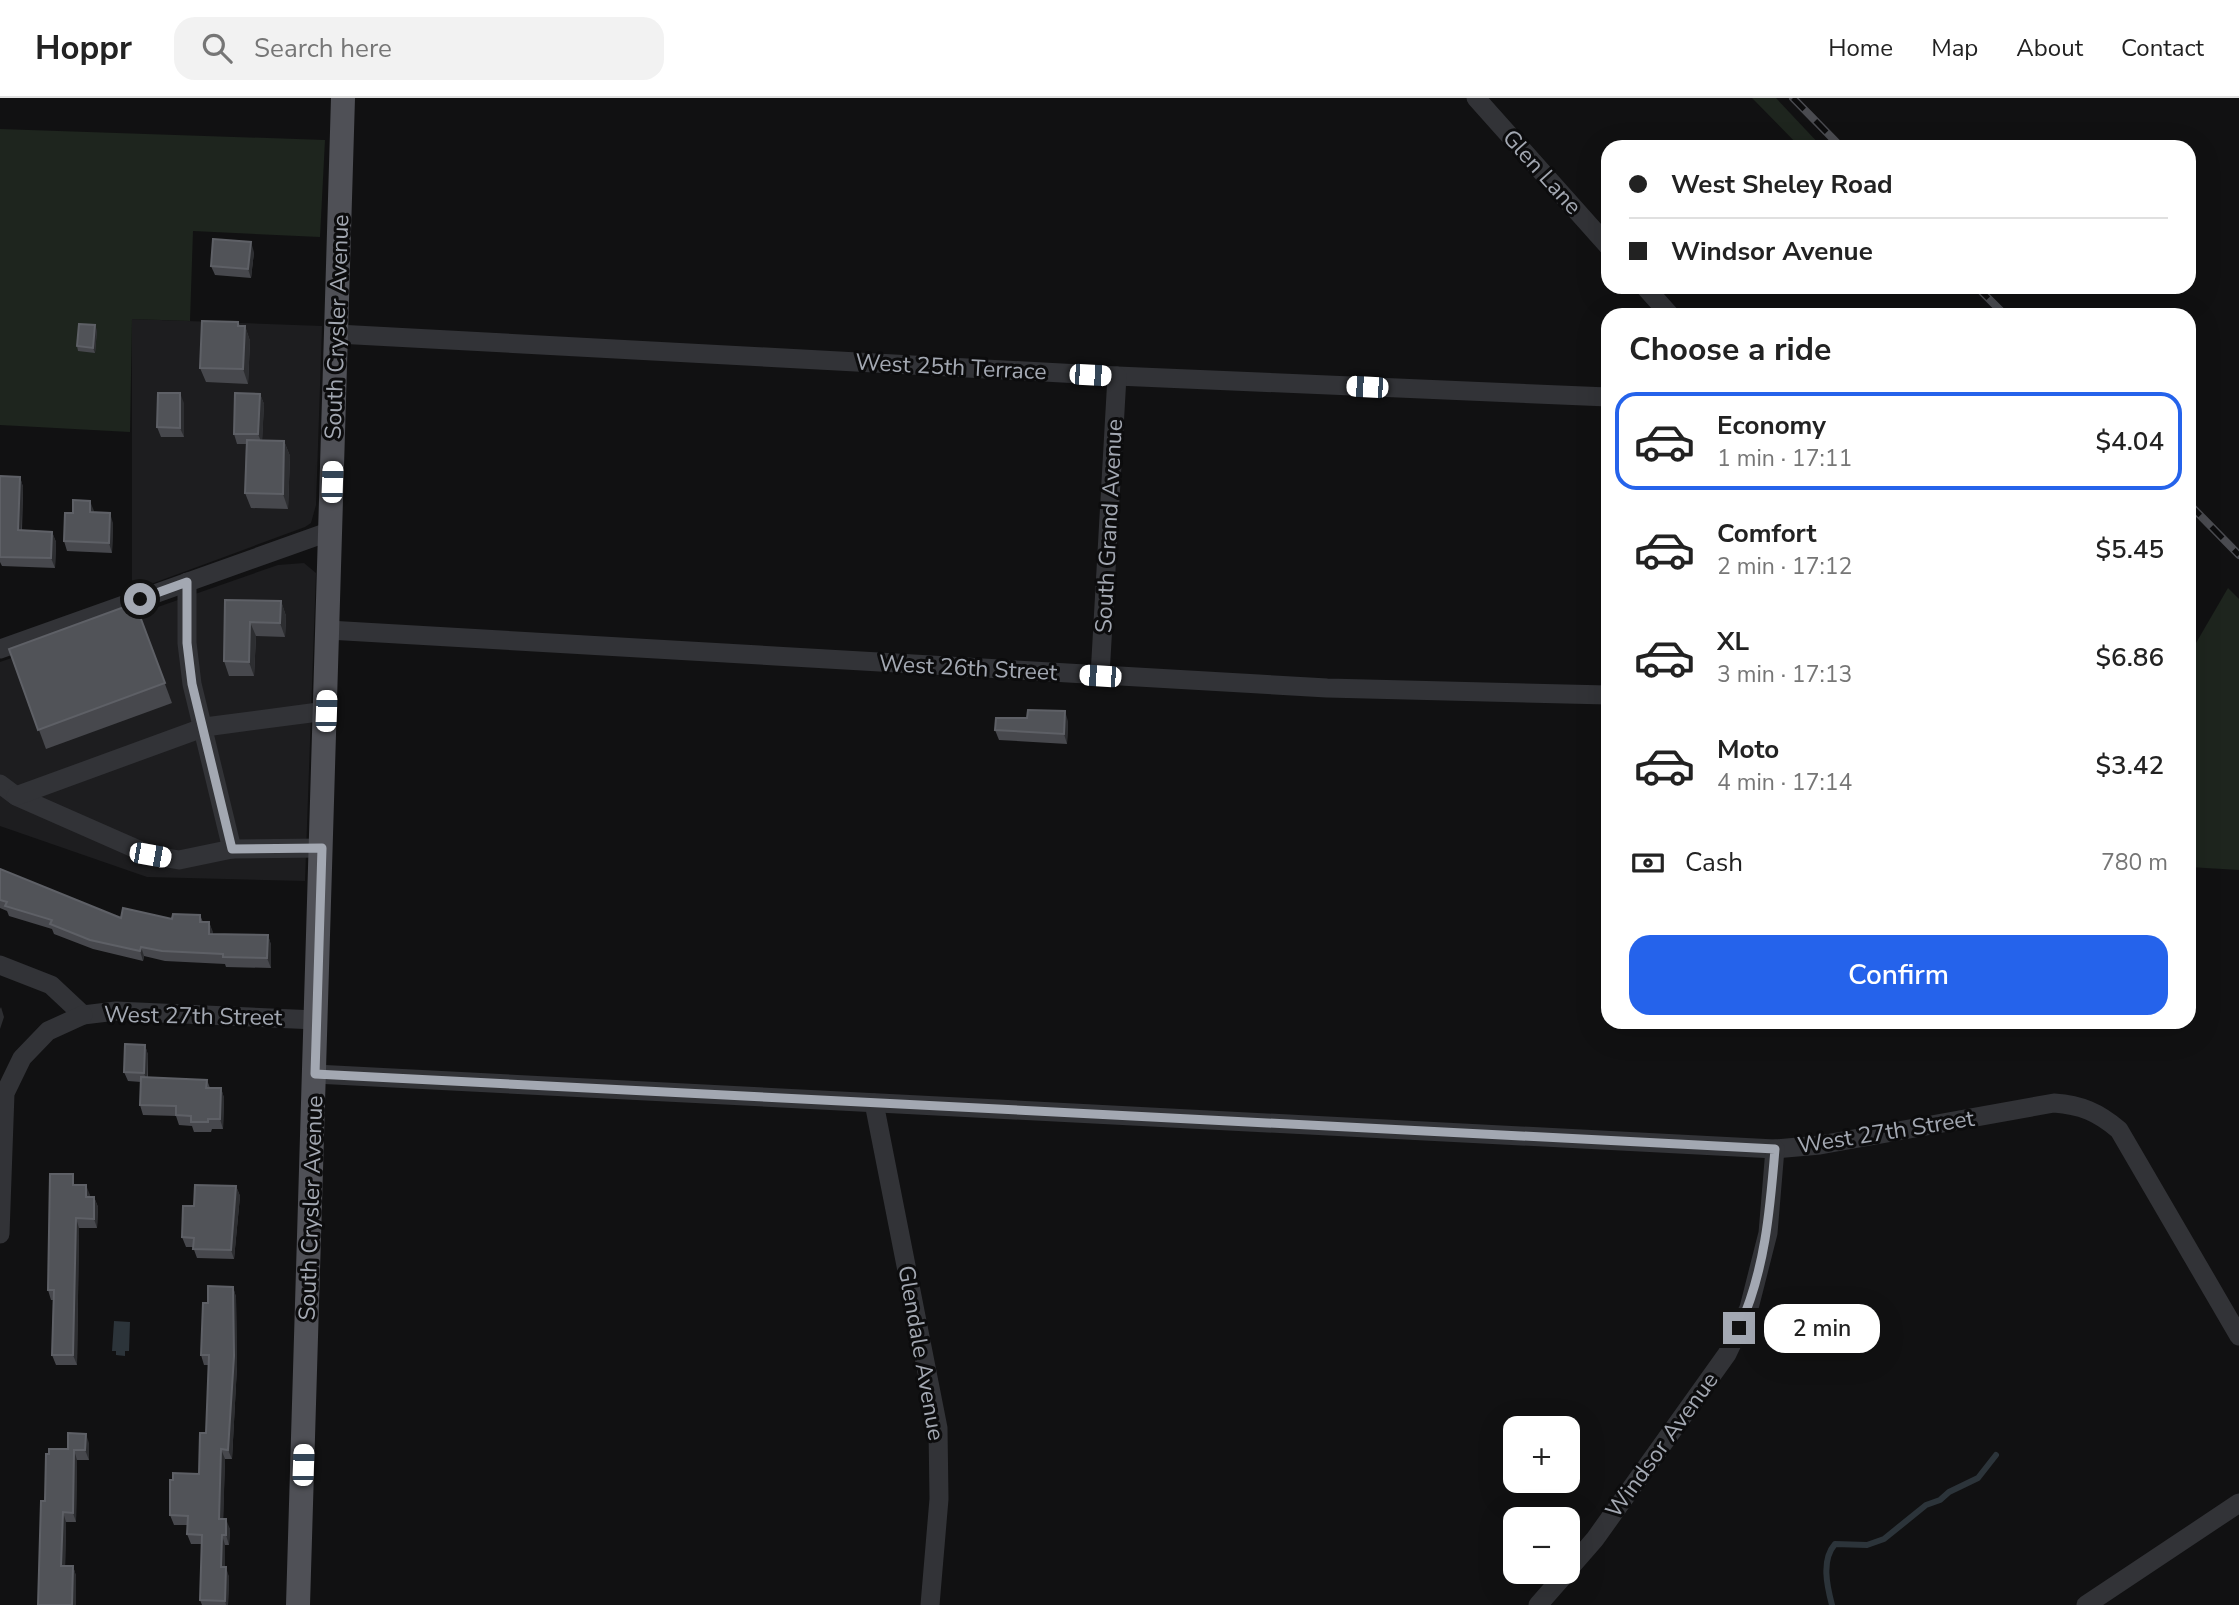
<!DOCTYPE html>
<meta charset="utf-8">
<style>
body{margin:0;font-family:"Nunito Sans",sans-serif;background:#f2f2f2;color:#222;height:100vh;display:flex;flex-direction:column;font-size:26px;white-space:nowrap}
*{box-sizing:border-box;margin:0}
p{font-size:23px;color:#767676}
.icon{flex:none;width:38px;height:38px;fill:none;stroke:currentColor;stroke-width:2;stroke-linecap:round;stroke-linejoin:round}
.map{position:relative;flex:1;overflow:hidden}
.side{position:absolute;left:1601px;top:210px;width:595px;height:721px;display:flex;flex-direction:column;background:#fff;border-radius:21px;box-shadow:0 7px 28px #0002}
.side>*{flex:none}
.hud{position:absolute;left:1601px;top:42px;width:595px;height:154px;border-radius:21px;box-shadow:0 7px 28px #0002;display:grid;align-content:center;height:154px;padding:0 28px;background:#fff}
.controls{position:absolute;left:1503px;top:1318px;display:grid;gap:14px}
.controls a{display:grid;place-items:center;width:77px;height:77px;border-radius:14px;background:#fff;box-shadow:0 7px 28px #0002;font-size:35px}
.end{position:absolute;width:32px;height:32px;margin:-16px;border:9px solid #a3a8b2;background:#111;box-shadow:0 0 0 4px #111}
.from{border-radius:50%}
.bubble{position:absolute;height:49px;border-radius:21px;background:#fff;box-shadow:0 7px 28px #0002;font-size:23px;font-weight:600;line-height:49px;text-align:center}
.car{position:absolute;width:21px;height:42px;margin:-21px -10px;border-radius:9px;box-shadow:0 0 5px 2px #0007;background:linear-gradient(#fff 24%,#345 0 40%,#fff 0 76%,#345 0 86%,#fff 0)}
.hud b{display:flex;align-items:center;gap:24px;height:66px;font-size:26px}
.hud b+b{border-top:2px solid #e0e0e0}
.hud i{width:18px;height:18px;background:#222}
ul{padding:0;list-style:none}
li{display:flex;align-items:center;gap:21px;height:98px;margin:0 14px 10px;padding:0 14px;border:4px solid transparent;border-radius:21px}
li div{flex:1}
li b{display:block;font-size:26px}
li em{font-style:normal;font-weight:600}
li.active{border-color:#2563eb}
li>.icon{width:63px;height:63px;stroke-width:1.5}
h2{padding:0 28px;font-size:32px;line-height:84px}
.pay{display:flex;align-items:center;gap:18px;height:77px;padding:0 28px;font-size:26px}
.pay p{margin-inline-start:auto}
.primary-button{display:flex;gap:14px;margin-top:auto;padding:14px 28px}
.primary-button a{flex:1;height:80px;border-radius:21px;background:#2563eb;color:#fff;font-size:28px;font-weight:600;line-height:80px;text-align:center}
header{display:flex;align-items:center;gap:42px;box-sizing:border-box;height:98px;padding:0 35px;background:#fff;border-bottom:2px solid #e0e0e0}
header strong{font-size:33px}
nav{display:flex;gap:38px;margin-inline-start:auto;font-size:24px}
.search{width:490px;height:63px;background:#f2f2f2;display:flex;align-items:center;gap:18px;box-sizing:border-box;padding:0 24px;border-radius:21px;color:#767676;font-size:26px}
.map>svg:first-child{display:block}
.built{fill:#1d1d1f}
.green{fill:#1e251e}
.water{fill:#2c343a}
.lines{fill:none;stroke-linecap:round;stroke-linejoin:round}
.stream{stroke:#2c343a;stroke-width:6}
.minor{stroke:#323337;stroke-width:19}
.major{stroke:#4f5056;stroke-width:24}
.rail-casing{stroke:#4a4b50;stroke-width:8}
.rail{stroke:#0c0c0d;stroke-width:5;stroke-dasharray:16;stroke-linecap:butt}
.wall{fill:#47484d}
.shaded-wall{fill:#2d2e31}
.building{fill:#515358;stroke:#5e6066;stroke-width:2}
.route{stroke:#a3a8b2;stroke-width:9}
.labels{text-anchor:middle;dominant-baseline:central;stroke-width:6;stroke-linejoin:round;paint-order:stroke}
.street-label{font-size:23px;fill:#a3a8b2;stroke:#0c0c0d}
</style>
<header>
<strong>Hoppr</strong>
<div class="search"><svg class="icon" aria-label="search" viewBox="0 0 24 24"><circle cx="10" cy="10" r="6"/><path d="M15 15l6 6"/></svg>Search here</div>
<nav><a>Home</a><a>Map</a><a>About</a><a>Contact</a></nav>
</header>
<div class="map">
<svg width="2239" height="1507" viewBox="0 0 2239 1507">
<rect width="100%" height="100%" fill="#111112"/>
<g class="built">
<path d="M132 221 322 228 316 407 311 425 305 429 132 493Z"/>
<path d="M304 465 316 475 305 783 147 779 0 728V564L278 467Z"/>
</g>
<g class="green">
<path d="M1752 0H1776L1822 49H1800Z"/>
<path d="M0 31 325 42 320 139 193 133 190 223 132 221 130 334 0 327Z"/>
<path d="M2228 490 2239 501V772L2189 769V557Z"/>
</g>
<path class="water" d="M114 1223 130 1224 129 1253H125V1258L116 1257V1253H112Z"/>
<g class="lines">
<path class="stream" d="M1832 1507C1827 1488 1821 1462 1835 1446L1867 1447 1884 1441 1926 1407 1940 1402 1949 1394 1978 1380 1996 1357"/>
<g class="minor">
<path d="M1476 0 1608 148"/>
<path d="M1645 189 1670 217"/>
<path d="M337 236 1117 278 1608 299"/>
<path d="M187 484V545L192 586 232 751"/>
<path d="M328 532 1327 590 1608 597"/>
<path d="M0 551 331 433"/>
<path d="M1100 578 1117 278"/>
<path d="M0 686 16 698 150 757 179 762 232 751 322 750"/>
<path d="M16 698 205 629 326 613"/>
<path d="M0 867 51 887 83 917 116 913 316 922"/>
<path d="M315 976 1775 1051 1820 1047 2054 1005C2081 1007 2098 1014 2119 1032L2239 1238"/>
<path d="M874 1005 938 1330 939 1401 930 1507"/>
<path d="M0 1136 5 995 22 960 48 933 83 917"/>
<path d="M1568 1472 1595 1441 1727 1256 1749 1210 1768 1135 1775 1051"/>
<path d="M1538 1507 1567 1474"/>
<path d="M2086 1507 2239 1405"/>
</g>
<path class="major" d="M298 1507 343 0"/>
<g class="rail-casing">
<g id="rail">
<path d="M1793 0 1841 49"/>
<path d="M1977 189 2005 217"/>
<path d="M2189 406 2239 457"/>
</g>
</g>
<use href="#rail" class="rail"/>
</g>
<g class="wall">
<path d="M254 154 251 180 215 177 211 168Z"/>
<path d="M238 224 240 228H245L250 243 248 286 206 284 200 270Z"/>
<path d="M97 232 95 255 78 253 77 248Z"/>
<path d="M260 296 264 306 262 342 284 343 290 358 288 411 251 410 245 395 246 346H237L234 336Z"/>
<path d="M184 305V339H161L157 329Z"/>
<path d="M0 378 20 379 23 389 22 432 52 434 56 444 55 470 2 468 0 464Z"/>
<path d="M94 413V414L113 425 112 455 67 453 64 443Z"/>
<path d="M225 502 281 503 286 518 285 539 256 538 254 578H229L224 563Z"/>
<path d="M135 505 172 605 46 651 9 551Z"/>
<path d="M1027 620 1068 623 1067 646 999 642 995 632Z"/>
<path d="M0 771 121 820 172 821 200 817 203 824H209L213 836 268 837 271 847V870L226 869 225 866 165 863 144 858 143 863 93 851 54 836 52 831 9 818 7 813 0 810Z"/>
<path d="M145 947 148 957V979L207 982 210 990H221L224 1000 223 1031H212L211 1034H194L192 1028 179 1027 176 1018 143 1017 140 1007 141 984 128 983 124 974Z"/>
<path d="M76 1087 90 1097V1099H94L98 1109 97 1130H79L77 1267H56L52 1257 53 1202H51L48 1192Z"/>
<path d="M236 1088 240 1098 234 1161 197 1160 193 1149H186L182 1139 194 1108Z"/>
<path d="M233 1189 236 1199 237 1268 232 1361H225L223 1421 230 1431 229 1447H225V1469L229 1479 228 1507H202L200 1502 202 1446H191L187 1436V1427H174L170 1417 173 1382 199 1376 206 1335 209 1267H204L201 1257 208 1205Z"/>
<path d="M89 1345V1362H77L76 1424H66L65 1468H73L76 1478V1507L45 1403 49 1356Z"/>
</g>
<g class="shaded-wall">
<path d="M251 144 254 154 251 180 248 171Z"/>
<path d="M95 227 97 232 95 255 93 250Z"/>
<path d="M245 228 250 243 248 286 243 271Z"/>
<path d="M180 295 184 305V339L180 330Z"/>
<path d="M260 296 264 306 262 346 258 336Z"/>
<path d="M284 343 290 358 288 411 283 396Z"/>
<path d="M20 379 23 389 21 442 18 432Z"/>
<path d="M90 403 94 413V424L90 414Z"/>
<path d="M110 415 113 425 112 455 109 445Z"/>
<path d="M52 434 56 444 55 470 51 460Z"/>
<path d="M281 503 286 518 285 539 280 525Z"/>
<path d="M250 524 256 538 254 578 249 564Z"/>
<path d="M1065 613 1068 623 1067 646 1064 636Z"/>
<path d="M209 824 213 834 212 846 209 836Z"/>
<path d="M268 837 271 847V870L267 860Z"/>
<path d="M141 849 144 858 143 863 140 853Z"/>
<path d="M1 909 4 919 0 931V911Z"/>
<path d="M145 947 148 957 147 984 144 975Z"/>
<path d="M221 990 224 1000 223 1031 220 1021Z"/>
<path d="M86 1087 90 1097V1109L86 1099Z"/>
<path d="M236 1088 240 1098 234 1161 231 1152Z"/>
<path d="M94 1099 98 1109 97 1130 94 1121Z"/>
<path d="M76 1120 79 1130 77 1267 73 1257Z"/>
<path d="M233 1189 236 1199 237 1268 232 1361 228 1352Z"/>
<path d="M86 1336 89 1345V1362L85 1352Z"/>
<path d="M221 1351 225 1361 223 1431 219 1421Z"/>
<path d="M74 1352 77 1362 76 1424 73 1415Z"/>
<path d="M63 1414 66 1424 65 1478 61 1468Z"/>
<path d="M226 1421 230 1431 229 1447 226 1437Z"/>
<path d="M222 1437 225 1447V1479L221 1469Z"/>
<path d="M73 1468 76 1478V1507H72Z"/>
<path d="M226 1469 229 1479 228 1507H226L225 1503Z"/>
</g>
<g class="building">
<path d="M213 141 251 144 248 171 211 168Z"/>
<path d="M202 223 238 224V228H245L243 271 200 270Z"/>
<path d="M79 226 95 227 93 250 77 248Z"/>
<path d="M158 295H180V330L157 329Z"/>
<path d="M235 295 260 296 258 336H234Z"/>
<path d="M247 342 284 343 283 396 245 395Z"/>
<path d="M0 378 20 379 18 432 52 434 51 460 0 459Z"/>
<path d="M73 402 90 403V414L110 415 109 445 64 443 65 415H73Z"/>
<path d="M225 502 281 503 280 525 250 524 249 564 224 563Z"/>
<path d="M135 505 165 585 38 632 9 551Z"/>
<path d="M1028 612 1065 613 1064 636 995 632 996 620H1027Z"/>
<path d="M0 771 121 820 123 810 172 821 173 816 200 817V824H209V836L268 837 267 860 223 859V856L162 853 141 849 140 853 90 842 50 826 52 822 5 808 7 804 0 802Z"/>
<path d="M125 946 145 947 144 975 124 974Z"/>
<path d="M141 979 207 982 206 990H221L220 1021H208V1024H191V1018L176 1017V1008L140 1007Z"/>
<path d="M50 1076H73V1087H86V1099H94V1121L76 1120 73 1257H52L54 1192H48Z"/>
<path d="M195 1087 236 1088 231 1152 193 1151 194 1140 182 1139 183 1108H194Z"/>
<path d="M208 1188 233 1189 234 1258 228 1352 221 1351 219 1421H226V1437H222L221 1469H226L225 1503 200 1502 202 1437 187 1436 188 1418 170 1417V1382H173V1375L199 1376 200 1335H206L209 1257H201L203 1205H208Z"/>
<path d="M68 1335 86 1336 85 1352H74L73 1415 63 1414 61 1468H73L72 1507H38L41 1403H45L46 1356H49V1351H68Z"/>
</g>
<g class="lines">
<path class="route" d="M140 501 187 484V545L192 586 232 751 322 750 315 976 1775 1051C1770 1112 1765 1173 1739 1230"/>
</g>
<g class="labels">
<g class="street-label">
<text transform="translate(1542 74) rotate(48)">Glen Lane</text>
<text transform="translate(337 229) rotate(-88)">South Crysler Avenue</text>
<text transform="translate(951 269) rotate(3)">West 25th Terrace</text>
<text transform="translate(1109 428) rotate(-87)">South Grand Avenue</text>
<text transform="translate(968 570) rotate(3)">West 26th Street</text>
<text transform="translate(193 918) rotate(1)">West 27th Street</text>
<text transform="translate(1886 1034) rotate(-9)">West 27th Street</text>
<text transform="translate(311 1110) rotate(-88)">South Crysler Avenue</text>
<text transform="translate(921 1255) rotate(80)">Glendale Avenue</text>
<text transform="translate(1662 1347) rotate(-54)">Windsor Avenue</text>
</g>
</g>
</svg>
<div class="controls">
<a>+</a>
<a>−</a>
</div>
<i class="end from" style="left:140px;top:501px"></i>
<i class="end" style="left:1739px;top:1230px"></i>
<div class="bubble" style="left:1764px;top:1206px;width:116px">2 min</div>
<i class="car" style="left:1090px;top:277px;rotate:93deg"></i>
<i class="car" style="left:1367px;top:289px;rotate:273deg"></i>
<i class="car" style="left:332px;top:384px;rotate:2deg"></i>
<i class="car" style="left:1100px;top:578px;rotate:274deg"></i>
<i class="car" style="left:326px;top:613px;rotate:2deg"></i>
<i class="car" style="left:150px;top:757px;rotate:100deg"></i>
<i class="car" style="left:303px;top:1367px;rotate:2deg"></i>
<div class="hud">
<b><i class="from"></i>West Sheley Road</b>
<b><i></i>Windsor Avenue</b>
</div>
<section class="side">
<h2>Choose a ride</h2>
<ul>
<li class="active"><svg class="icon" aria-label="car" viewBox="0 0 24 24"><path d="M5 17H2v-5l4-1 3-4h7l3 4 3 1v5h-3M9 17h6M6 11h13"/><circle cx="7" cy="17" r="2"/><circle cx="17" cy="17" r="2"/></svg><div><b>Economy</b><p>1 min · 17:11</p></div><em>$4.04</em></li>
<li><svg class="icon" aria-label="car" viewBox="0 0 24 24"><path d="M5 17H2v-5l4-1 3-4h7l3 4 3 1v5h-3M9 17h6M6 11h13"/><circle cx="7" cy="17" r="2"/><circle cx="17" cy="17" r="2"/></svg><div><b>Comfort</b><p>2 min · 17:12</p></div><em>$5.45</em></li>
<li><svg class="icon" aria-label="car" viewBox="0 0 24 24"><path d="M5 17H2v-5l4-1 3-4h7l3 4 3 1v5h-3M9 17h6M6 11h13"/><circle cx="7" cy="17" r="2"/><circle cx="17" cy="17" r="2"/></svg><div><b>XL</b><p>3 min · 17:13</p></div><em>$6.86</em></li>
<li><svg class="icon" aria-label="car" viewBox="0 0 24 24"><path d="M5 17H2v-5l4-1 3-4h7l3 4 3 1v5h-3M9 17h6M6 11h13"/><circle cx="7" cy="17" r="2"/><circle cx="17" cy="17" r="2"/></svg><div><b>Moto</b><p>4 min · 17:14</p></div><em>$3.42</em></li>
</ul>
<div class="pay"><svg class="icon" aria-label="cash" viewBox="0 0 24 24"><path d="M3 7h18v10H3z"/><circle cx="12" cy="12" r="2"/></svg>Cash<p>780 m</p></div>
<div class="primary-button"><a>Confirm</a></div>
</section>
</div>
